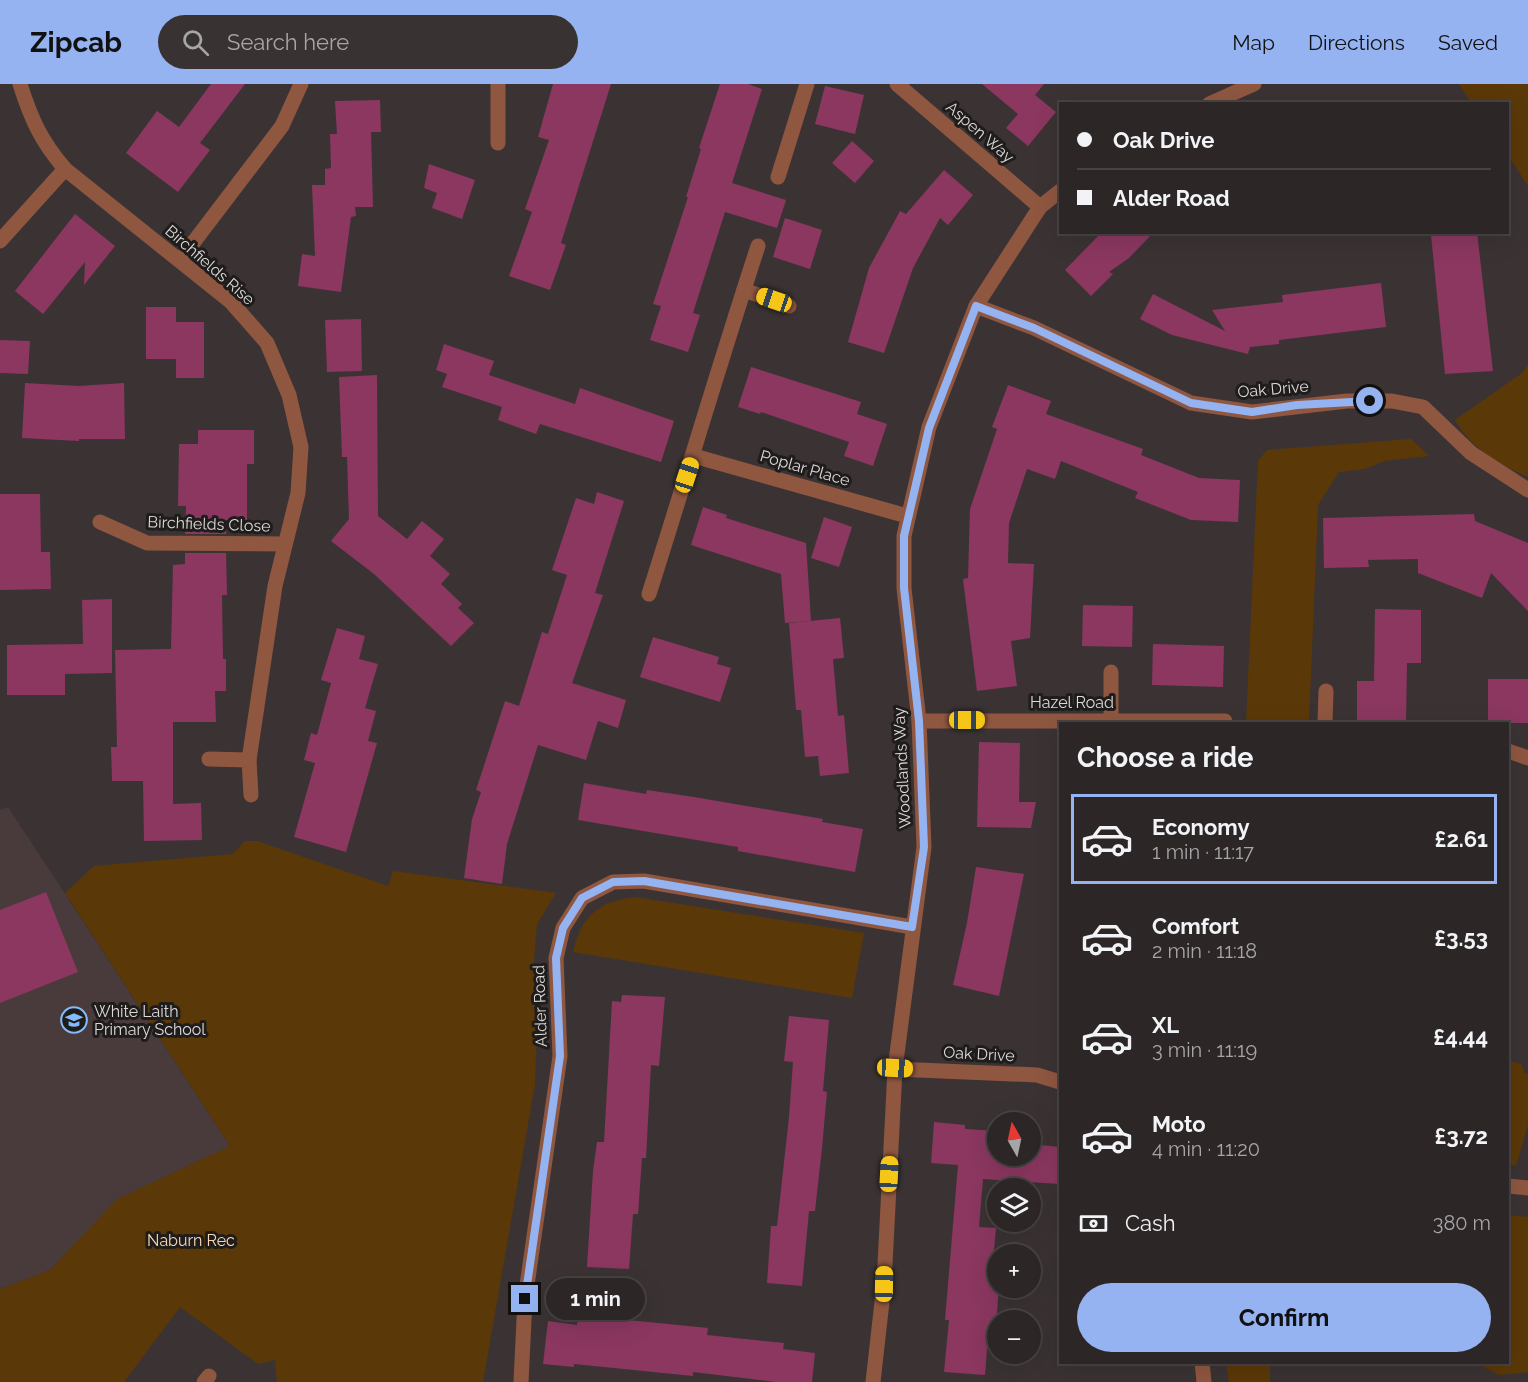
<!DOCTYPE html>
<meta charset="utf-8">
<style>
body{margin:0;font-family:Raleway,sans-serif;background:#383232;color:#f1f3f6;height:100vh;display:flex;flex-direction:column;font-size:22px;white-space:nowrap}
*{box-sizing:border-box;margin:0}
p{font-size:20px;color:#a6a5a7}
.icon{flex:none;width:33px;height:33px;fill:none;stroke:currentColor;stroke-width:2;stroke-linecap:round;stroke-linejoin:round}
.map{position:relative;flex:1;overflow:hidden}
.side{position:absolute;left:1059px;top:638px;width:450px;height:642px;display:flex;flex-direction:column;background:#2c2626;border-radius:0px;box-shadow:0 6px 24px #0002,0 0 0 2px #484343}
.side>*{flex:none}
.banner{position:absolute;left:1059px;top:18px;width:450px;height:132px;border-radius:0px;box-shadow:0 6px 24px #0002,0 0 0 2px #484343;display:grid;align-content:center;height:132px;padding:0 18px;background:#2c2626}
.needle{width:39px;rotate:351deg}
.controls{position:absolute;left:987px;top:1028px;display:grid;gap:12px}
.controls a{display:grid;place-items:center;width:54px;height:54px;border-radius:50%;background:#2c2626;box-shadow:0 6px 24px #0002,0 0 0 2px #484343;font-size:30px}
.end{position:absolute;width:27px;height:27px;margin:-14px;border:8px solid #95b2f1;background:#111;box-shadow:0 0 0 3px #111}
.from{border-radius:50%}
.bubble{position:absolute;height:42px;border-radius:21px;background:#2c2626;box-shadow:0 6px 24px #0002,0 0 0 2px #484343;font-size:20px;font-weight:700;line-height:42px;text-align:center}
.car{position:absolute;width:18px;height:36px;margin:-18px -9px;border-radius:8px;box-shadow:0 0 4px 2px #0007;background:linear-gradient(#f5c518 24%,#345 0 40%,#f5c518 0 76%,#345 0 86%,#f5c518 0)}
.banner b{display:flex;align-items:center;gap:21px;height:57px;font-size:22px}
.banner b+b{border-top:2px solid #484343}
.banner i{width:15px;height:15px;background:#f1f3f6}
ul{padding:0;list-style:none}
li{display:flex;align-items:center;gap:18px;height:90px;margin:0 12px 9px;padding:0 6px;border:3px solid transparent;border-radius:0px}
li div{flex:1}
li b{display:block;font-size:22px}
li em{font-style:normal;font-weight:700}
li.active{border-color:#95b2f1}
li>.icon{width:54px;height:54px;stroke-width:1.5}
h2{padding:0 18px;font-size:27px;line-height:72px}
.pay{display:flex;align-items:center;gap:15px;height:66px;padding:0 18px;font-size:22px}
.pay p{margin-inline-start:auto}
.primary-button{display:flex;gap:12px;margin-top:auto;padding:12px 18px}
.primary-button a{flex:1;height:69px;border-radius:36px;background:#95b2f1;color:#111;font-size:24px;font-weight:700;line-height:69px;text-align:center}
header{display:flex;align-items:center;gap:36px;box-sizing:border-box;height:84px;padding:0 30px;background:#95b2f1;color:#111}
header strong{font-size:28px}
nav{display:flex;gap:33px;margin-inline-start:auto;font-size:21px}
.search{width:420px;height:54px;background:#383232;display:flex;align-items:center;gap:15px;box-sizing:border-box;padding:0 21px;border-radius:33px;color:#a6a5a7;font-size:22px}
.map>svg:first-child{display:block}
.built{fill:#493b3b}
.green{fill:#5b3807}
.building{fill:#8b3760}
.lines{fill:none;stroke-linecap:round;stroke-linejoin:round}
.street{stroke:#8f5740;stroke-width:15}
.route{stroke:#95b2f1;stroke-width:8}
.labels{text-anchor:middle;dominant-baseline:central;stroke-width:6;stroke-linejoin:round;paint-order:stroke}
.street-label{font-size:16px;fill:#ded9d9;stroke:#1f1c1c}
.poi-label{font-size:16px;fill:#ded9d9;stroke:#1f1c1c;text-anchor:start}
.park-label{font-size:16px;fill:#fbd8b4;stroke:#1f1c1c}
</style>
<header>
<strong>Zipcab</strong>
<div class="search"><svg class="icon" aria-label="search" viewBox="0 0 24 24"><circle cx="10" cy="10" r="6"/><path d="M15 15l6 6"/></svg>Search here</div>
<nav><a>Map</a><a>Directions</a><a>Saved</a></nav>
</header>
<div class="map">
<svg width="1528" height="1298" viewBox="0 0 1528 1298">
<rect width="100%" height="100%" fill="#3b3333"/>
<path class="built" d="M8 723 230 1062 118 1115 50 1186 0 1205V726Z"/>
<g class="green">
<path d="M1459 0H1528V102L1508 71V20L1471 19Z"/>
<path d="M1528 281V393C1497 379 1473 366 1455 336L1522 289Z"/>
<path d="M1411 355 1429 372 1384 377 1365 385 1339 388 1318 421 1309 639H1246L1258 377 1267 366Z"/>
<path d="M245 757H257L388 802 393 787 556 809 537 840 534 877 537 939 535 1000 483 1298H277L275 1276 258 1280 180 1223 124 1298H0V1205L50 1186 117 1115 230 1062 65 809 94 782 233 770Z"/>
<path d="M635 813 864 849 852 914 573 868C581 832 599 817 635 813Z"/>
<path d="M1508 976 1521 980 1525 990 1528 989V1041L1516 1082 1508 1079Z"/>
<path d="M1508 1131 1528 1133V1288L1499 1291 1474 1278H1508Z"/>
<path d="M1226 1278H1270V1298H1229Z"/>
</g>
<g class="building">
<path d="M211 0H245L200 59 210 66 178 108 126 69 157 27 179 43Z"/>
<path d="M553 0H611L561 159 566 161 550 206 509 192 532 128 525 125 549 56 538 53Z"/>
<path d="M720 0H748L762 5 732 99 786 116 777 144 725 128 693 229 700 231 688 268 650 256 661 222 653 220 688 113H686L701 65 699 64Z"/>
<path d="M982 0H1044L1035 11 1056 28 1028 62 1006 44 1018 30Z"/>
<path d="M825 2 864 11 855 50 815 40Z"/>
<path d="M380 16 381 48H371L373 123H355L356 132 351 133 341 208 298 202 302 170 315 172 312 101H325V85L331 84 330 50H337L335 17Z"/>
<path d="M852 57 874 77 855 99 832 79Z"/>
<path d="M429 80 475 96 462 135 432 124 437 109 424 104Z"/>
<path d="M944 86 973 111 948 141 940 134 913 184 884 269 848 258 869 184 900 127 906 130Z"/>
<path d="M75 130 115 162 84 201 85 178 43 230 15 207Z"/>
<path d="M785 134 822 146 810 185 773 173Z"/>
<path d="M1102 148H1154L1129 174 1109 188 1113 190 1091 212 1065 186Z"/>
<path d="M1477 148 1493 287 1445 290 1431 151Z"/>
<path d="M1381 199 1386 243 1279 256V260L1250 263 1248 270 1172 251 1140 235 1153 210 1225 247 1212 226 1283 218 1282 211Z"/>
<path d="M146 223H176V238H204V294H176V275H146Z"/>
<path d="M361 235 362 287 327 288 325 236Z"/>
<path d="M0 256 30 257 28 290 0 289Z"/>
<path d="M444 260 494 277 489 291 575 320 580 304 674 337 661 378 540 340 536 350 498 336 502 323 442 303 447 290 436 286Z"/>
<path d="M751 283 861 318 857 330 887 340 873 382 844 372 849 358 761 328 760 330 738 323Z"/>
<path d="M377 291 378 432 407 455 422 437 444 455 430 472 450 490 441 500 462 520 458 524 474 539 451 562 374 490 331 457 349 435 347 373H342L339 293Z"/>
<path d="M25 299 79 302 124 299 125 355H79V357L22 354Z"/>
<path d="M1008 301 1051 317 1046 330 1143 365 1141 371 1199 394 1240 396 1238 438 1191 436 1135 414 1138 408 1061 377 1055 395 1027 385 1009 439 1008 479 1034 480 1030 554 1011 557 1017 602 977 607 963 495 968 494 970 425 997 345 992 343Z"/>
<path d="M198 346H254V380H247V436H226V450H185L186 422H178L179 360H198Z"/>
<path d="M597 408 624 417 595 509 603 511 572 599 626 616 618 644 598 637 586 676 538 661 507 760 502 800 464 794 472 735 481 708 476 706 505 617 519 622 542 548 548 550 567 491 552 486 576 414 594 420Z"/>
<path d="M0 410H40L41 468H50L51 505 0 506Z"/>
<path d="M703 423 727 431 726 434 806 459 811 537 785 539 781 490 691 461Z"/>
<path d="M1474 430 1475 437 1528 459V527L1491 489 1482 514 1418 489V475L1368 476 1369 483 1324 484 1323 434Z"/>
<path d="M824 433 852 443 839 483 811 474Z"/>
<path d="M185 469H226L227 511H222L223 575H226V607H215L216 638H173V720L201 719 202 756 144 757 143 697H112L111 663H117L115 566 171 565 173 481 185 480Z"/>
<path d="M112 515V589L65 590V611H7V561L83 560 82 516Z"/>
<path d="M1083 521 1133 522 1132 563 1082 562Z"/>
<path d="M1375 525 1421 526V579H1407L1406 639H1357V597H1374Z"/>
<path d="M840 534 844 574 833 575 838 632 844 631 849 689 820 692 818 672 805 673 801 626H796L789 539Z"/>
<path d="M337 544 365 552 359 575 378 580 365 624 376 627 368 657 377 659 346 768 294 753 315 679 304 676 311 649 317 651 331 599 321 596Z"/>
<path d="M653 553 719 573 717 580 731 584 720 618 640 593Z"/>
<path d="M1153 560 1224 562 1223 603 1152 601Z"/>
<rect x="1488" y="595" width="40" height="44"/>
<path d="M979 658 1020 659 1019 718H1036L1031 744 977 743Z"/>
<path d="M584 699 646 710 647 706 694 713 823 735 822 738 863 745 855 788 738 767V763L578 736Z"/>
<path d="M976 783 1024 790 999 912 953 901 967 839Z"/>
<path d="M46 808 78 888 0 919V826Z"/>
<path d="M622 911 665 913 659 982 651 981 646 1074H642L638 1130H633L629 1185 587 1183 593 1087 597 1058H604L612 917 621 918Z"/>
<path d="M789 932 829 936 823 1007 827 1008 822 1064 815 1127H809L802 1202 767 1199 771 1142H777L789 1033 793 978 784 977Z"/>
<path d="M934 1038 965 1041V1045L998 1047V1071H1030V1060L1060 1063V1100L983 1095 979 1143 996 1144 992 1188H998L999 1203 996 1241 989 1240 985 1291 944 1288 949 1236H945L958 1081 931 1079Z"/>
<path d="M578 1231 708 1244 707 1251 784 1259 783 1265 815 1269 812 1298H776L693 1288V1292L574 1280V1283L543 1280 548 1237 577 1241Z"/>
</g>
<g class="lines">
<g class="street">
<path d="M20 0C31 35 41 57 65 85L231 218 267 259 289 311 301 363 298 409 275 502 249 676"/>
<path d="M897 0 1040 123"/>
<path d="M1209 20 1254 0"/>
<path d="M498 59V0"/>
<path d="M778 93 807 0"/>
<path d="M0 157 65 85"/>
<path d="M180 176 282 42 301 0"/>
<path d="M744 206 789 222"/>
<path d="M976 222 1034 244 1191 319 1252 328 1347 317H1392L1423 323 1471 369 1528 406"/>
<path d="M694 372 907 432"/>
<path d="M100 438 147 459 284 460"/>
<path d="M649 510C686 394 720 278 758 162"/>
<path d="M1111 636V588"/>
<path d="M919 637H1225"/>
<path d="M1325 639 1326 607"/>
<path d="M1508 667 1528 674"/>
<path d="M209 675 249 676 251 711"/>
<path d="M895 985 1037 991 1060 998"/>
<path d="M1508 1102 1528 1104"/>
<path d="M1202 1278 1204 1298"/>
<path d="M204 1298 209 1292"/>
<path d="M521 1298 525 1215 560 972 556 874 563 844 582 814 613 798 644 797 912 843"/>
<path d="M873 1298 884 1200 895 985 924 763 919 637 904 504V452L929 343 976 222 1040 123 1060 107"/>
</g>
</g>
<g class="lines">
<path class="route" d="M525 1215 560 972 556 874 563 844 582 814 613 798 644 797 912 843 924 763 919 637 904 504V452L929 344 976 222 1034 244 1191 319 1252 328 1297 321 1370 317"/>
</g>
<defs>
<g id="school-ring" transform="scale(1.35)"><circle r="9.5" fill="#1f1c1c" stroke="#84bcfb" stroke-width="1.5"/><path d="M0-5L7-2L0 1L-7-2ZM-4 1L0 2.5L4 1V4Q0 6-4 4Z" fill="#84bcfb"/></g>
</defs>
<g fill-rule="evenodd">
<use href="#school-ring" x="74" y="936"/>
</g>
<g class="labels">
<g class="street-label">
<text transform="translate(980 48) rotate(41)">Aspen Way</text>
<text transform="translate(210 181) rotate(41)">Birchfields Rise</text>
<text transform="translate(1273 305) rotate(-5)">Oak Drive</text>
<text transform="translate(805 384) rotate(16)">Poplar Place</text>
<text transform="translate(209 440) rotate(2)">Birchfields Close</text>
<text x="1072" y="618">Hazel Road</text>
<text transform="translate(902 684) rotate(-93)">Woodlands Way</text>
<text transform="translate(540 922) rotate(-92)">Alder Road</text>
<text transform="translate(979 970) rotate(3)">Oak Drive</text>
</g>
<g class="poi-label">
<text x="94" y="927">White Laith<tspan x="94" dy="18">Primary School</tspan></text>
</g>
<g class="park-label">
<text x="191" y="1156">Naburn Rec</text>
</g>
</g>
</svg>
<div class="controls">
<a><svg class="needle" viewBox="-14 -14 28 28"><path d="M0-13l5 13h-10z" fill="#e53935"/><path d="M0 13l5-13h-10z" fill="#a6a5a7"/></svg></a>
<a><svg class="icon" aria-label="layers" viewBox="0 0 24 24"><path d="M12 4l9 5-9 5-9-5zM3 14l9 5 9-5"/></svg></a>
<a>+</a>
<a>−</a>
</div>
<i class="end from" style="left:1370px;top:317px"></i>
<i class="end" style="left:525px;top:1215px"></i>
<div class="bubble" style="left:546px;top:1194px;width:99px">1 min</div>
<i class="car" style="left:774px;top:216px;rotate:289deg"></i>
<i class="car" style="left:687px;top:391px;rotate:18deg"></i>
<i class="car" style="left:967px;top:636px;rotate:90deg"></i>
<i class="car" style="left:895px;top:984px;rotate:93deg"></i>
<i class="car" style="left:889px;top:1090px;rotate:3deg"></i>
<i class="car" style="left:884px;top:1200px;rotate:1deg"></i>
<div class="banner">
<b><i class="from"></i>Oak Drive</b>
<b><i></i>Alder Road</b>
</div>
<section class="side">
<h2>Choose a ride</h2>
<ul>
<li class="active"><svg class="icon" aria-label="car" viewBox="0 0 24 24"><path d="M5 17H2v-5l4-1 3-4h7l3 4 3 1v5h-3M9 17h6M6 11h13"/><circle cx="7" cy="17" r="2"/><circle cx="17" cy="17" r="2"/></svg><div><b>Economy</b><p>1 min · 11:17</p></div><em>£2.61</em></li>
<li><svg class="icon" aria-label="car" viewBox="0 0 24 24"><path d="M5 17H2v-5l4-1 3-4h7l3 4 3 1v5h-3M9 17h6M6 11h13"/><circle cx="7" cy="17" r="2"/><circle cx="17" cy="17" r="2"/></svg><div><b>Comfort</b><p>2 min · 11:18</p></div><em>£3.53</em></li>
<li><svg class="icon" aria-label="car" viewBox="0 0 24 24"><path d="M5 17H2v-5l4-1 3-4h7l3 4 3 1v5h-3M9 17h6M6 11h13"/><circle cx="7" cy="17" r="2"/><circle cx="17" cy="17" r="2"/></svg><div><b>XL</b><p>3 min · 11:19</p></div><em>£4.44</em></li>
<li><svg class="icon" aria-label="car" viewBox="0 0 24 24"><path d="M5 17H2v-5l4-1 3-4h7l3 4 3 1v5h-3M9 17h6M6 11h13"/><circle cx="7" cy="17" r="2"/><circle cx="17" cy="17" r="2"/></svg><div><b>Moto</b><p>4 min · 11:20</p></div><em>£3.72</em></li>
</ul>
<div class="pay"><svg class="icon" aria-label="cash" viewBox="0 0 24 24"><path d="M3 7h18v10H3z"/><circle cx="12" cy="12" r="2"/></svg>Cash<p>380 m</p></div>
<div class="primary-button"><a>Confirm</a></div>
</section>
</div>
